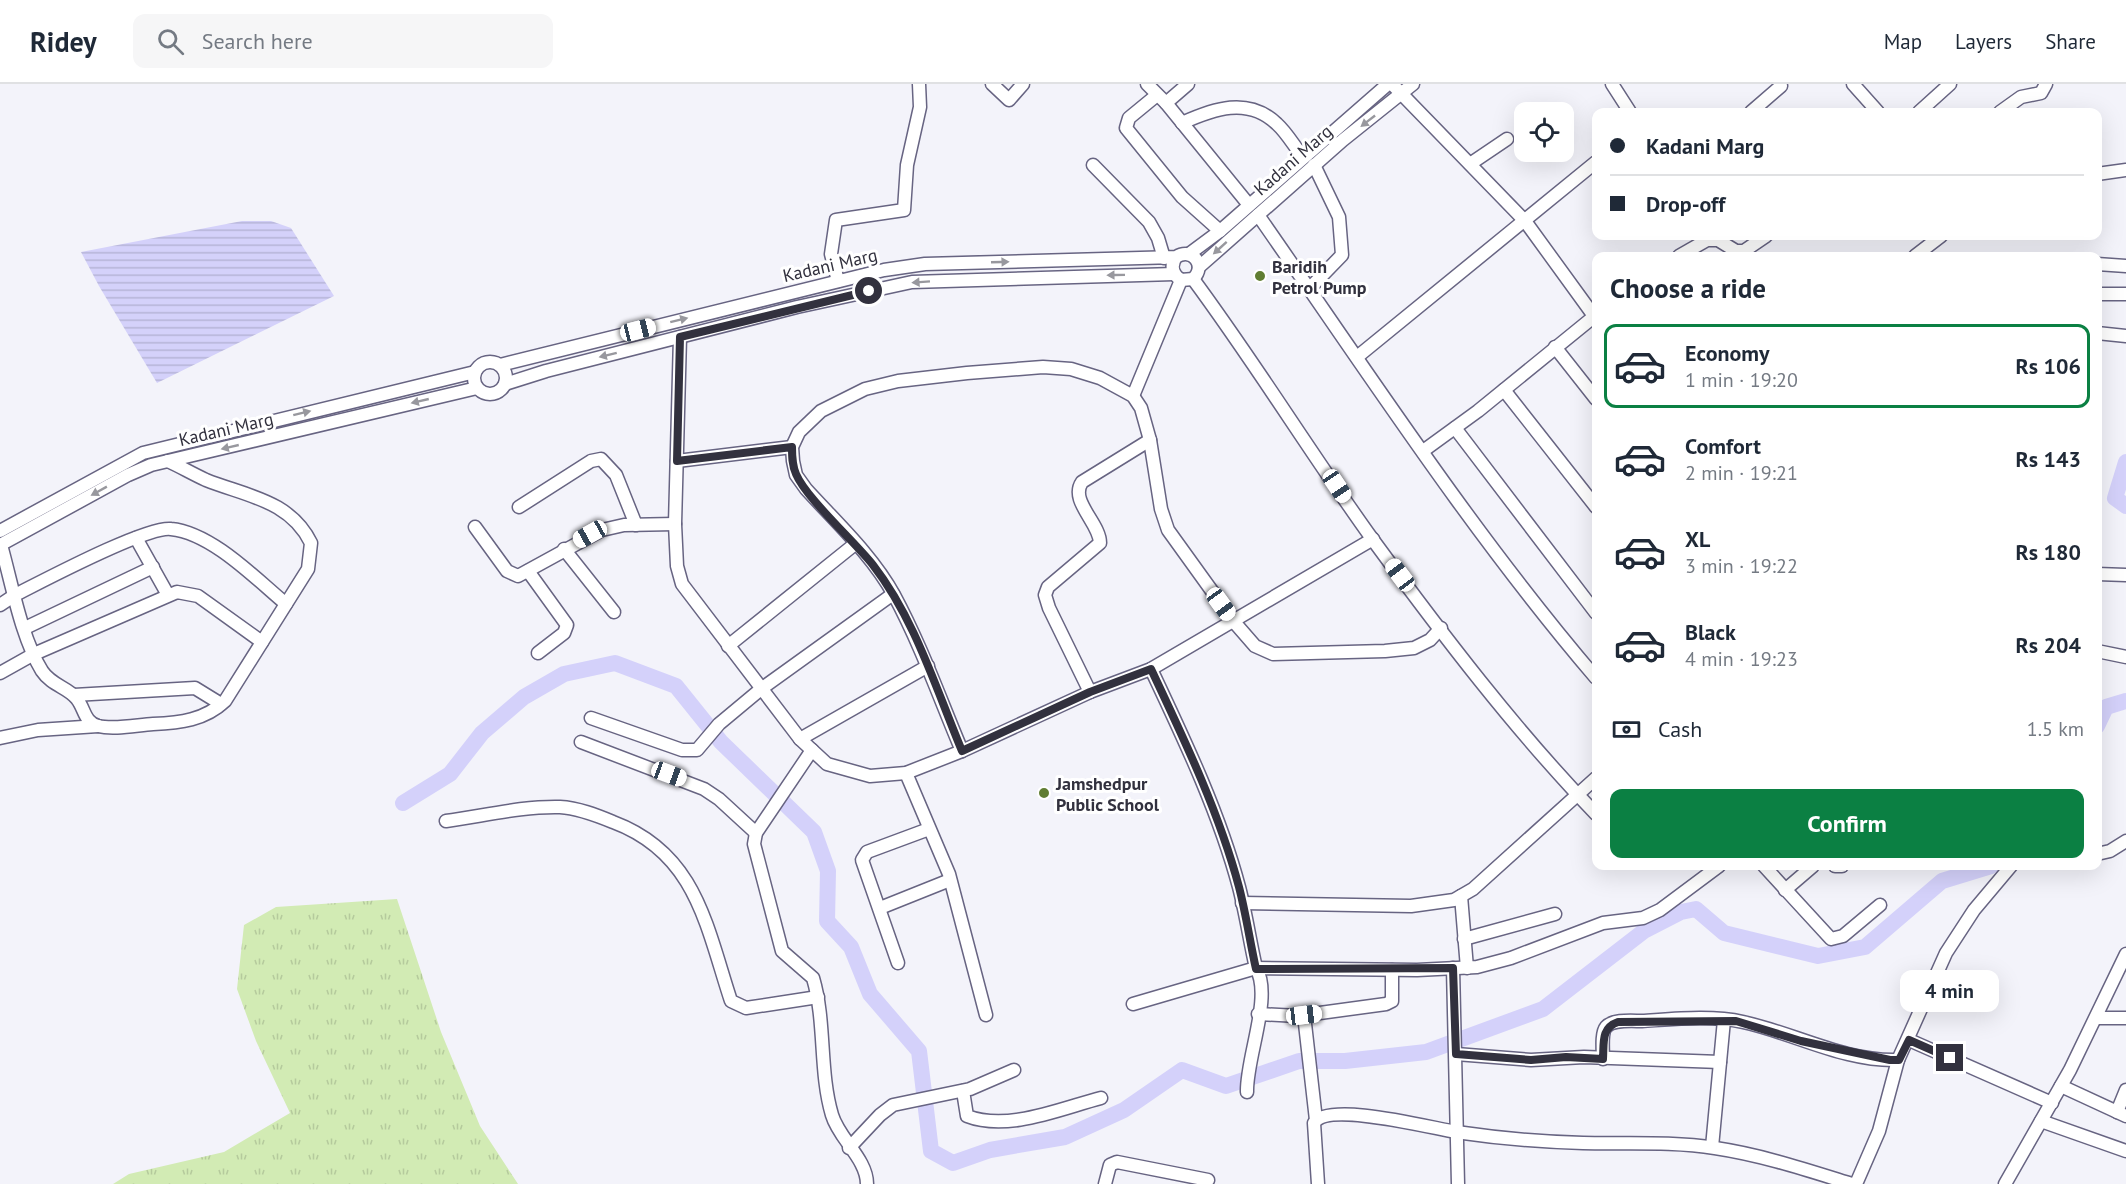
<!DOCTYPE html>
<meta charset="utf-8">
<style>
body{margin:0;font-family:"PT Sans",sans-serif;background:#f6f6f7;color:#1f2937;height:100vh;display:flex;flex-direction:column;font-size:22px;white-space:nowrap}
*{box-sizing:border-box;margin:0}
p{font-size:20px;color:#747a83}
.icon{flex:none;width:33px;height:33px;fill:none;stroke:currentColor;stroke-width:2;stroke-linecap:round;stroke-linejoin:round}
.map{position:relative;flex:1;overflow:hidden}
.drawer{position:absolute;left:1592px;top:168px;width:510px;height:618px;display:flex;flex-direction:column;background:#fff;border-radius:12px;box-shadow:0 6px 24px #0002}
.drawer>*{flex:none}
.top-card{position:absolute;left:1592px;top:24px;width:510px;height:132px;border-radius:12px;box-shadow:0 6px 24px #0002;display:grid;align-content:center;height:132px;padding:0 18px;background:#fff}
.fabs{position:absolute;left:1514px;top:18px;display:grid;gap:12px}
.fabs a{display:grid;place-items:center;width:60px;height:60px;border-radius:12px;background:#fff;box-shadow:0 6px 24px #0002;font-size:30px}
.end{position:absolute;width:27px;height:27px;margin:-14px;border:8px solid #32313e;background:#fff;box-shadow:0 0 0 3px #fff}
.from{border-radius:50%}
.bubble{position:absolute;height:42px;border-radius:12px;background:#fff;box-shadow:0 6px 24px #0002;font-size:20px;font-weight:700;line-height:42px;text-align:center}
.car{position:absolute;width:18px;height:36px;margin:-18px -9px;border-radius:8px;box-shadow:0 0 4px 2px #0007;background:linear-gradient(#fff 24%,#345 0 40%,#fff 0 76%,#345 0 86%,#fff 0)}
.top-card b{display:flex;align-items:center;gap:21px;height:57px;font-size:22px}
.top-card b+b{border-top:2px solid #e0e1e3}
.top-card i{width:15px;height:15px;background:#1f2937}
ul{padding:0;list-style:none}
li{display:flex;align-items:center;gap:18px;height:84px;margin:0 12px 9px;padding:0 6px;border:3px solid transparent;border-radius:12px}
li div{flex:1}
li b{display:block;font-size:22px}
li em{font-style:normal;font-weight:700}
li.on{border-color:#0b8043}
li>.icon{width:54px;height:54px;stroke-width:1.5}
h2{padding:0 18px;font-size:27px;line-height:72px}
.pay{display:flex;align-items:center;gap:15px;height:66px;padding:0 18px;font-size:22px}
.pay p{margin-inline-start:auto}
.primary-button{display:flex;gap:12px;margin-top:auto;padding:12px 18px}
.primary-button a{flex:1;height:69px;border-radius:12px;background:#0b8043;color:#fff;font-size:24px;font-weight:700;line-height:69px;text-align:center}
header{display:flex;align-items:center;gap:36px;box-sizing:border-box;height:84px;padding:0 30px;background:#fff;border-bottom:2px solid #e0e1e3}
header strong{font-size:28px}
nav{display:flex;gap:33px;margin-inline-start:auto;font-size:21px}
.search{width:420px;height:54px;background:#f6f6f7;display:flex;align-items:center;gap:15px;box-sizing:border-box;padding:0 21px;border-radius:12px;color:#747a83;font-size:22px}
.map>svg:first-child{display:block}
.grass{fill:url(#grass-tufts)}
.water{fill:url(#water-rules)}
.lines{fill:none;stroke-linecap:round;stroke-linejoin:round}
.river{stroke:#d4d1fa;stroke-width:16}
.minor-casing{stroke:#676482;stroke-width:15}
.minor{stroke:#fff;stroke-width:12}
.oneway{fill:#98989e}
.route{stroke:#32313e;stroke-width:8}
.poi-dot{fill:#607d32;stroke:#fff;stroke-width:2}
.labels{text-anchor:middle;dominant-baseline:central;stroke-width:6;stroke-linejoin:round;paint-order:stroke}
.street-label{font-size:18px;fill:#32313e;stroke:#fff}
.poi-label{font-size:18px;font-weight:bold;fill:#32313e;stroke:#fff;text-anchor:start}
</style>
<header>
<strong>Ridey</strong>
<div class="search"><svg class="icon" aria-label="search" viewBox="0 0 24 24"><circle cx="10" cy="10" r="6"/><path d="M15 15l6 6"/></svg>Search here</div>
<nav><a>Map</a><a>Layers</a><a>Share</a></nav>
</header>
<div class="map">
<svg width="2126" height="1100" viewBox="0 0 2126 1100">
<defs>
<pattern id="grass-tufts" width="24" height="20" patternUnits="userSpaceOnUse" patternTransform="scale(1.5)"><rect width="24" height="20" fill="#d2ebb4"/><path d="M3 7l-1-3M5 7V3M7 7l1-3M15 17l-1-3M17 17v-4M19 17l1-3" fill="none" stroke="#b5ca9c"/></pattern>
<pattern id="water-rules" width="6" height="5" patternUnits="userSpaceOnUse" patternTransform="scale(1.5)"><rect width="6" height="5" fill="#d4d1fa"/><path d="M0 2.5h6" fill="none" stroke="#b6b4d7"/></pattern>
</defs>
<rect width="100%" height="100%" fill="#f3f3fa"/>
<path class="grass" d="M397 815 441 948 480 1042 518 1100H113L129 1090 224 1068 290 1029 256 957 237 905 244 841 276 823Z"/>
<path class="water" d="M242 137H271L291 144 334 212 157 299 99 202 81 168Z"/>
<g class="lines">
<g class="river">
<path d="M2126 378 2115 414 2126 422"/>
<path d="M2097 642 2106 623 2126 617"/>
<path d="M403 719 450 690 482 649 524 613 564 590 615 579 676 602 721 658 814 748 828 787 827 837 851 863 870 910 919 967 931 1067 953 1079 990 1066 1065 1053 1124 1026 1182 986 1226 1002 1299 977H1345L1426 968 1543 925 1644 847 1681 828 1696 825 1724 849 1818 872 1865 863 1942 797 1991 782"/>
</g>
<g class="minor-casing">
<g id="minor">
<path d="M992 0 1009 16 1023 0"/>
<path d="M1147 0 1166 19 1249 121"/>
<path d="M1392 0 1525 137 1594 232"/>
<path d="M1612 0 1630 28"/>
<path d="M1853 0 1878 28"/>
<path d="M1157 11 1129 34 1126 44 1182 113 1220 147"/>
<path d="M1166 19 1188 0"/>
<path d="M1751 28 1781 2"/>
<path d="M1919 28 1950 0"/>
<path d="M2000 28 2021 13 2041 9 2046 0"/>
<path d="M1182 39C1213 25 1248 12 1277 40 1287 49 1294 62 1303 73"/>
<path d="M1470 80 1507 55"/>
<path d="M1093 81 1149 138 1158 154 1164 174"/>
<path d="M2097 90 2126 86"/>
<path d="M1258 131C1367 287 1472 449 1596 594"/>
<path d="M1189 170 1220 147 1388 0"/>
<path d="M1679 172 1707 156H1718L1736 167H1744L1766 152"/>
<path d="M1915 172 1941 152"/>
<path d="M2097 180 2126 182"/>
<path d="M1199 183 1343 56 1413 0"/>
<path d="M1193 195C1256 280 1311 370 1373 456 1442 550 1515 646 1596 730"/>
<path d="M838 197 831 170 836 136 904 126 907 81 920 23 919 0"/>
<path d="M1309 205 1342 171 1339 133 1314 81"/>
<path d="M2097 210H2126"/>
<path d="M2097 249 2126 252"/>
<path d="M680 253 675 440 677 482 682 500 800 655 827 680 870 692 906 689 962 667 1090 608 1151 585 1373 455"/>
<path d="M1555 263 1596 315"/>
<path d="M1357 273 1596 78"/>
<circle cx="490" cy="294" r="16"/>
<path d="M500 281 884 186 925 180 1176 173C1192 163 1207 181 1193 195L1181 196C1172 190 1170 182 1176 173"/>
<path d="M505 300 546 287 797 223 912 198 1174 190"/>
<path d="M1504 306 1596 423"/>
<path d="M1133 312 1181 196"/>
<path d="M1455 344 1596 529"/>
<path d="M1423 367 1478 327 1596 231"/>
<path d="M677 377 792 363"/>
<path d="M519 423 591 377 601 375 616 391 636 441"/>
<path d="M475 443 507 487 518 492 602 446 624 441 675 440"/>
<path d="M0 447 143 369 475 288"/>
<path d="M136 454 168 511"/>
<path d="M0 461 128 391 151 381 477 304"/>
<path d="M1 461C12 500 21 553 42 587 52 602 68 603 77 615 85 625 84 638 98 642 114 646 137 641 153 640 180 639 205 636 225 617L308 485 311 459C290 416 246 412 206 396 193 390 181 383 168 377"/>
<path d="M564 465 614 528"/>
<path d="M528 487 567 541 564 549 538 569"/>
<path d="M2097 490 2126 491"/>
<path d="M0 521 15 511C43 497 146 442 171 445 212 449 256 495 286 520"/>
<path d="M25 544 153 483"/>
<path d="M728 562 855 460"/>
<path d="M2097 567 2126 573"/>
<path d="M1151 585C1184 655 1219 728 1239 803 1246 830 1250 858 1256 884 1273 912 1246 974 1247 1008"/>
<path d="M0 589 34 570 177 508 198 512 262 558"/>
<path d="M1090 608 1049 524 1045 511 1048 503 1100 459C1100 439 1069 417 1082 398L1150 356"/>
<path d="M74 611 195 604 221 620"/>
<path d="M591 634 682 666H697L719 640 761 605 893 510"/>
<path d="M0 654 38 646 98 642"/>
<path d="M800 655 928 582"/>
<path d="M581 658 704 705 719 715 756 749"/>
<path d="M812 666 756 749 754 760 782 867 813 894C826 938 819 987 832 1031 839 1055 867 1075 867 1100"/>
<path d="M962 667C940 615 921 561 894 511 872 471 836 438 806 405L796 391 793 377 792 363 799 348 821 327 865 305 898 297 967 289 1043 283 1071 285 1100 294 1133 312 1141 324 1150 356 1161 425 1168 446 1235 539 1255 562 1273 570 1385 567 1414 564 1430 556 1441 544"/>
<path d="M906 689 949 790 986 931"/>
<path d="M446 737C483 732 523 722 560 723 578 724 596 731 613 738 696 769 706 841 731 917L746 924 818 913"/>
<path d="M2097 770 2110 767 2126 757"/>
<path d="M1764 782 1831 855 1843 852 1880 821"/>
<path d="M1835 782H1842"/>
<path d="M1785 806 1813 782"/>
<path d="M1461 812 1467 884"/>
<path d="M1242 819 1411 822 1454 816 1473 805 1596 694"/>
<path d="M880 824 950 796"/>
<path d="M1464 855 1555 830"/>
<path d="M898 879 862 776 867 768 929 745"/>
<path d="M1453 884 1458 1100"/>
<path d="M1133 920 1256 884 1417 886 1477 883 1511 874 1603 839 1643 834 1660 826 1719 782"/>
<path d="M1258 930 1298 932 1386 920 1392 917V886"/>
<path d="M1304 931 1316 1036"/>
<path d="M2096 934H2126"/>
<path d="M1909 956 2052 1019"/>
<path d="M1456 970 1531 976 1584 973 1720 978"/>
<path d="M1603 975C1603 967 1601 949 1606 943 1613 935 1632 937 1642 937 1674 935 1712 931 1743 938 1794 949 1845 978 1898 976L1946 869 1974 826 2011 782"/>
<path d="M2061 1002 2126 1032"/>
<path d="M963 1007 967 1032C1008 1048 1062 1024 1101 1014"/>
<path d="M2117 1028 2126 1006"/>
<path d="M2041 1037 2126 1067"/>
<path d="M1712 1063 1724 936"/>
<path d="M849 1064 880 1031 893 1021 970 1005 1014 986"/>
<path d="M1105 1100 1110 1081 1117 1078 1208 1096"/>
<path d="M1318 1100 1314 1039C1328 1017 1431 1044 1456 1048 1497 1054 1541 1058 1583 1059 1627 1060 1672 1057 1715 1064 1762 1071 1807 1086 1852 1100"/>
<path d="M1856 1100 1879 1047 1898 976"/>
<path d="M2005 1100 2070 986 2126 870"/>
</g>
</g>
<use href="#minor" class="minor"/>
</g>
<defs><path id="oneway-solid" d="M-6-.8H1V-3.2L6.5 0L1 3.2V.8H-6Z" transform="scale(1.5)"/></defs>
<g class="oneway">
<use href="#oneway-solid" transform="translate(1368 37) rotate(142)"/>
<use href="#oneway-solid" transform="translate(1220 164) rotate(138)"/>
<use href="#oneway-solid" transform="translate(1000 178) rotate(-2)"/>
<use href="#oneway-solid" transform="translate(1116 191) rotate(179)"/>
<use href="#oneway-solid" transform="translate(921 198) rotate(176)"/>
<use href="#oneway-solid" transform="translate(679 236) rotate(-14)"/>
<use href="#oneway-solid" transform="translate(608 271) rotate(166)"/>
<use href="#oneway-solid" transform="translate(420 317) rotate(167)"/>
<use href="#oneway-solid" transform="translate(302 329) rotate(-14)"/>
<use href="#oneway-solid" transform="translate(230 363) rotate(167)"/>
<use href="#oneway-solid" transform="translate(99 407) rotate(151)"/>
</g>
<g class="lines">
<path class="route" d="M869 207 680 253 677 377 792 363C792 372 792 381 796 390 806 414 854 457 873 481 915 535 936 605 962 667L1090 608 1151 585C1184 655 1219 728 1239 803 1246 830 1250 858 1256 885L1453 884 1456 970 1531 976 1566 973 1603 975C1604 958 1601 944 1618 938L1736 937 1801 957 1890 976H1899L1909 956 1950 974"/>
</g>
<g class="poi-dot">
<circle cx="1260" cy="192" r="6"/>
<circle cx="1044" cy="709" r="6"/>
</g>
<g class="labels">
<g class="street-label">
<text transform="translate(1293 76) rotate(-41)">Kadani Marg</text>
<text transform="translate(830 181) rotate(-13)">Kadani Marg</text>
<text transform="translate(226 345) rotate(-13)">Kadani Marg</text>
</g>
<g class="poi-label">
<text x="1272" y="182">Baridih<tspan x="1272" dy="21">Petrol Pump</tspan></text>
<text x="1056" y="699">Jamshedpur<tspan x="1056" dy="21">Public School</tspan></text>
</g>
</g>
</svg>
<div class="fabs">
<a><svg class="icon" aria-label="locate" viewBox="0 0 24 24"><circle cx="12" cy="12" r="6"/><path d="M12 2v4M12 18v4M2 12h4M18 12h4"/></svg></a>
</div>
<i class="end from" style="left:869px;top:207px"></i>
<i class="end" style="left:1950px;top:974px"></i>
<div class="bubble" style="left:1900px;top:886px;width:99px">4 min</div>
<i class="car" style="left:638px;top:246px;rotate:76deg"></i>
<i class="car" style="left:1337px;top:402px;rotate:146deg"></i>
<i class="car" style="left:590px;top:450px;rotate:241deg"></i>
<i class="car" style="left:1400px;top:491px;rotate:323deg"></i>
<i class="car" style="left:1221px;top:520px;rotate:144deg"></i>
<i class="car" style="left:669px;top:690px;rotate:110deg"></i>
<i class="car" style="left:1304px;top:931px;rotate:83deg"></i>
<div class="top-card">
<b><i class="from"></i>Kadani Marg</b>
<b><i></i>Drop-off</b>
</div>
<section class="drawer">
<h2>Choose a ride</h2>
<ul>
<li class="on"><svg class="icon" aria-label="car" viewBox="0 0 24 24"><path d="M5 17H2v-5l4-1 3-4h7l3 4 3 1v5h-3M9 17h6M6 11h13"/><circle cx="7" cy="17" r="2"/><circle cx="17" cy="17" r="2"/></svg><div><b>Economy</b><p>1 min · 19:20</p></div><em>Rs 106</em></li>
<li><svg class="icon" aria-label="car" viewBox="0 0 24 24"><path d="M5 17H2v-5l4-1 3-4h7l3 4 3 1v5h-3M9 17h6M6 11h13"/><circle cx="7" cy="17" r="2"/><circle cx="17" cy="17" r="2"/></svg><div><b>Comfort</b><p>2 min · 19:21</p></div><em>Rs 143</em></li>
<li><svg class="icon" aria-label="car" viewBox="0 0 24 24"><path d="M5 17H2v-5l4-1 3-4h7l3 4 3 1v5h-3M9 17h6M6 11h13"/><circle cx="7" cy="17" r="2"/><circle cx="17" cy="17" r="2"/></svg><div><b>XL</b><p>3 min · 19:22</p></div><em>Rs 180</em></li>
<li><svg class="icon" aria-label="car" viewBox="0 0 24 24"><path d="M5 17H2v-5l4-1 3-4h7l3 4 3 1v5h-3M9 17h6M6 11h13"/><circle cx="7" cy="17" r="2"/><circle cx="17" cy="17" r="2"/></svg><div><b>Black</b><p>4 min · 19:23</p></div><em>Rs 204</em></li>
</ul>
<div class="pay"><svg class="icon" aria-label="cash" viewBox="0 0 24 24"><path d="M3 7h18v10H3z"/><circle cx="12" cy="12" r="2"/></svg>Cash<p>1.5 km</p></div>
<div class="primary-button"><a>Confirm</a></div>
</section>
</div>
